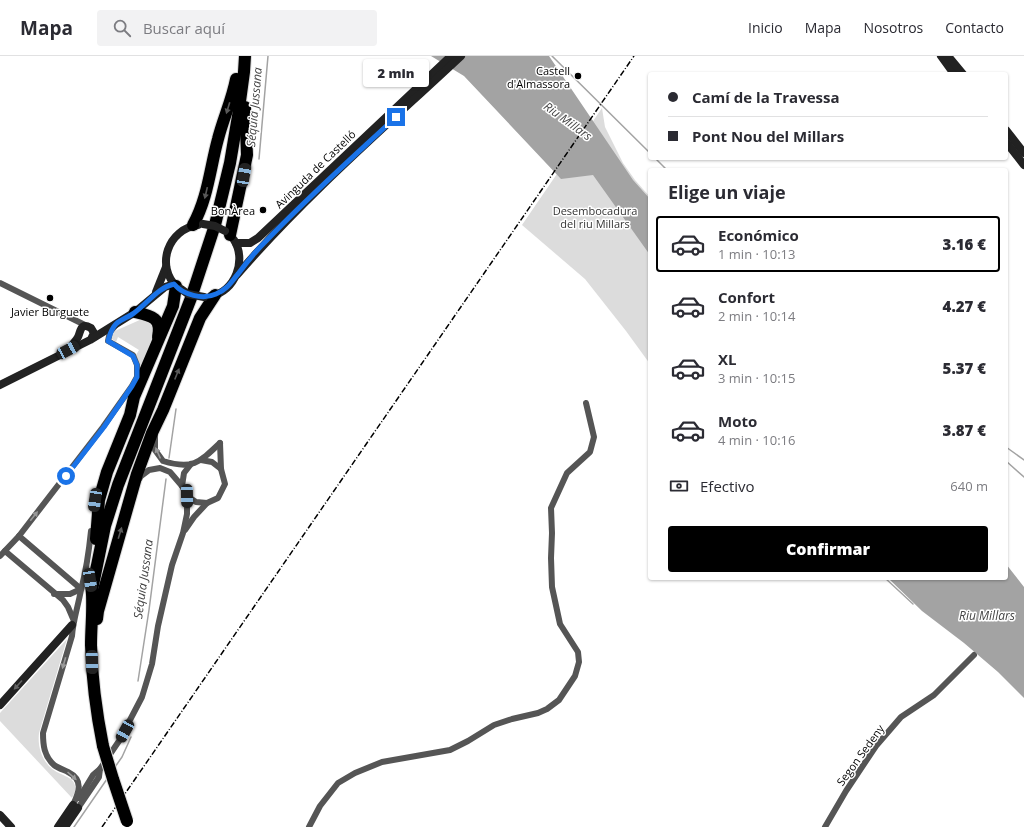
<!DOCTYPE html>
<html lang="es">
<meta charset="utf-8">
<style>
body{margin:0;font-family:"Open Sans",sans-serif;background:#f2f2f3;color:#2b2b33;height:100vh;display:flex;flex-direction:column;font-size:15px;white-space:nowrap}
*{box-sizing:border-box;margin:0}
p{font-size:13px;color:#7c7c81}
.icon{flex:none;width:22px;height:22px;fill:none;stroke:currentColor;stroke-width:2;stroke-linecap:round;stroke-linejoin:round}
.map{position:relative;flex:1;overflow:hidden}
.side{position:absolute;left:648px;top:112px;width:360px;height:412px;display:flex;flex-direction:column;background:#fff;border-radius:4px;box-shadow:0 1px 3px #0004}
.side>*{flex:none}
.top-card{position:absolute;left:648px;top:16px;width:360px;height:88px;border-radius:4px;box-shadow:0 1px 3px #0004;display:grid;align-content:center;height:88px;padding:0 20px;background:#fff}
.end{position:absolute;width:18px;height:18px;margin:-9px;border:5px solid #1a73e8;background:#fff;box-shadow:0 0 0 2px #fff}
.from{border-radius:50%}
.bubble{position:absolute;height:28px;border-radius:4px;background:#fff;box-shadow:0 1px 3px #0004;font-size:13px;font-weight:800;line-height:28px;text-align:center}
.car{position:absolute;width:12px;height:24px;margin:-12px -6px;border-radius:5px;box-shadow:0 0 3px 1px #0007;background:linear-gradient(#222 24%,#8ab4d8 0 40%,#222 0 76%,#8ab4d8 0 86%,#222 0)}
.top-card b{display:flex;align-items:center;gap:14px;height:38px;font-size:15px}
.top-card b+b{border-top:1px solid #e1e1e2}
.top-card i{width:10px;height:10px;background:#2b2b33}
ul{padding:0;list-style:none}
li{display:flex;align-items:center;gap:12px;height:56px;margin:0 8px 6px;padding:0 12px;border:2px solid transparent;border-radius:4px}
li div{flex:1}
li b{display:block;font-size:15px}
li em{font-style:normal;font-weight:800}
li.current{border-color:#000}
li>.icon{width:36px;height:36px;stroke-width:1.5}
h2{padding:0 20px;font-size:18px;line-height:48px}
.pay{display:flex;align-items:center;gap:10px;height:44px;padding:0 20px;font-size:15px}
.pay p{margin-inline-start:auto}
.button{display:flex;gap:8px;margin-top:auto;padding:8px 20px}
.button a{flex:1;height:46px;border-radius:4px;background:#000;color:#fff;font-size:16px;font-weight:800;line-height:46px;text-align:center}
header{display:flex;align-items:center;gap:24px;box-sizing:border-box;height:56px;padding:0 20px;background:#fff;border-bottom:1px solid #e1e1e2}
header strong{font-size:19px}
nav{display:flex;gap:22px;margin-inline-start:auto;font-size:14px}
.search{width:280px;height:36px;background:#f2f2f3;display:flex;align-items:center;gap:10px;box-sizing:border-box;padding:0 14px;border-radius:4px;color:#7c7c81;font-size:15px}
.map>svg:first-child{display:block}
.green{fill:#dcdcdc}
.water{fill:#a3a3a3}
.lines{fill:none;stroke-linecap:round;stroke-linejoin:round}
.stream{stroke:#a3a3a3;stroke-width:1.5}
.highway-casing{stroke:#dbdbdb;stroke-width:14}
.street{stroke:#555;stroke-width:6}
.secondary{stroke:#222;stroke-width:8}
.highway{stroke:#000;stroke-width:12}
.rail{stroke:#000;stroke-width:1.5;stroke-dasharray:6 2 1 2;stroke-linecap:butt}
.highway-bridge-casing{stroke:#dbdbdb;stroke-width:14;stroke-linecap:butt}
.secondary-bridge{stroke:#222;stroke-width:8}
.highway-bridge{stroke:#000;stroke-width:12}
.oneway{fill:#595959}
.oneway2{fill:#999}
.oneway3{fill:#646464}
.route{stroke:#1a73e8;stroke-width:5}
.poi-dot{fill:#000;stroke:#fff;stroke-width:1.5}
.labels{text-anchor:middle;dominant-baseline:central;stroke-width:3;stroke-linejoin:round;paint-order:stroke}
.poi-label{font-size:11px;fill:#000;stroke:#fff;text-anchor:end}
.street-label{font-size:11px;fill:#000;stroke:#fff}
.park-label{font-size:11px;fill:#333;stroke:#fff}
.water-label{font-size:12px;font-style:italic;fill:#444;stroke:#fff}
</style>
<header>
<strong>Mapa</strong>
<div class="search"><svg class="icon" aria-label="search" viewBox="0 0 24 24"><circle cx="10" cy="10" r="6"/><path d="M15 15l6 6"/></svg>Buscar aquí</div>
<nav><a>Inicio</a><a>Mapa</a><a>Nosotros</a><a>Contacto</a></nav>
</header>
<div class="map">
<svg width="1024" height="771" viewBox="0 0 1024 771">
<rect width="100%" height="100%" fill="#fff"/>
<g class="green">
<path d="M602 52 605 71 623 107 635 124 650 141V308L626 275 585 223 522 169Z"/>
<path d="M142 263 154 268V280L141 315 136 299 139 294 118 281 116 286 112 283V279L115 275Z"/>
<path d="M67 583 39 677C37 694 44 711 61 718 67 721 74 723 75 730 76 734 74 738 72 742L0 665V657Z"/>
</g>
<g class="water">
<path d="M431 0H549L633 124 650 143V199L593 119 561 123 464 20Z"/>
<path d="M1006 508 1024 531V642L998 616 964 587 922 555 888 522H1006Z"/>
</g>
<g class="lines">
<g class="stream">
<path d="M552 0 650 97"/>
<path d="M655 102 667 114"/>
<path d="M259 103 268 0"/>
<path d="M1006 391 1024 404"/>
<path d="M169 402 176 353"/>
<path d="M1006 405 1024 421"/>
<path d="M885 522 913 548"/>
<path d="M138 625 149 554 166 423"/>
<path d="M115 711 122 701 131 681"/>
<path d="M74 771 107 723"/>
</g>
<g class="highway-casing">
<g id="highway">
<path d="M193 169C208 142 210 112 218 83 223 63 232 44 236 23"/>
<path d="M230 179 247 99 245 51"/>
<path d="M135 256C152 260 162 262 158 281"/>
<path d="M96 483 99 444 107 416 130 359 134 341 173 250 176 230"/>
<path d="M91 527C94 547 91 568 91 589 92 625 96 655 103 690"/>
<path d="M92 534 105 470 118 429 191 242 215 169 230 107 238 60 244 16 245 0"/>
<path d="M97 563 98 555 137 418 152 377 163 354 200 262 215 239"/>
</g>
</g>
<g class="street">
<path d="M0 227 87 270"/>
<path d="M155 379V394L163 405C192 414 199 407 220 387"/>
<path d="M201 404 212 406 221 413"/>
<path d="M182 430 184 417 191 408"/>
<path d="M187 440 196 446 207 447"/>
<path d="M185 474 194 461 207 447 218 442 225 428 221 413 220 387"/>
<path d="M19 480 81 533 70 538H54"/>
<path d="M5 495 63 544 68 551 74 565"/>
<path d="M0 500 19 480 103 371 132 330 137 321V309L133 299 108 285 110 276 115 270"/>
<path d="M79 742 93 719 100 713 119 685 142 641 152 608 158 570 172 509 183 477 187 458V440L182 430 170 416 160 412 149 414 141 420 139 423"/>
<path d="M73 749C79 736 84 724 68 716 64 714 58 712 54 709 44 700 43 689 43 677L72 580C73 565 78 550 81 534 86 515 89 495 91 475"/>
<path d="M78 752 99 721 100 713"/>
<path d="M309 771 320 750 338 727 355 717 382 706 450 694 468 685 494 669 512 663 538 657 547 653 559 644 575 620 579 606 578 596 560 568 552 531 551 502 552 477 551 452 567 417 590 396 594 381 586 347"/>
<path d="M825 771 846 735 876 690 901 661 934 639 974 599"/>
</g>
<g class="secondary">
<path d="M941 0 954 18"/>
<path d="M948 0 963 18"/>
<path d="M1006 74 1024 97"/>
<path d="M1006 86 1024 109"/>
<path d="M236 187H250L258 182 451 0"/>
<path d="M237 219C305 140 385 71 461 0"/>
<path d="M177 231C155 210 168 173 198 169"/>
<path d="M156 236 166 211"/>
<path d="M211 240C235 236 247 204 234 184"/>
<path d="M70 292C72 288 76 285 78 281 81 275 80 266 91 272L94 277 92 281"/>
<path d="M0 329 90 284 135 256 165 231 174 228"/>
<path d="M0 649 72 569"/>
<path d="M0 759 11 771"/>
<path d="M58 771 73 749"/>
<path d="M65 771 78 752"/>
</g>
<use href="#highway" class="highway"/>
<path class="rail" d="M102 771 634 0"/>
<g class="highway-bridge-casing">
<path id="highway-bridge" d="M103 690 113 723 127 765"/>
</g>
<g class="secondary-bridge">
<path d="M203 168 215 170 225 175"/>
<path d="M181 233 188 238 204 241"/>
</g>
<use href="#highway-bridge" class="highway-bridge"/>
</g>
<defs><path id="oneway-solid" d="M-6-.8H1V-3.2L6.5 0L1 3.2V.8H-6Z"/></defs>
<g class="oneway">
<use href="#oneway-solid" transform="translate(228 52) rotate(107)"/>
<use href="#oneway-solid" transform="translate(206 137) rotate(103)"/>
<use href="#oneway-solid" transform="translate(177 318) rotate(-68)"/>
<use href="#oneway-solid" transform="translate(120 477) rotate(-73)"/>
</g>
<g class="oneway2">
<use href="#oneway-solid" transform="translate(158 397) rotate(-114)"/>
<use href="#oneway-solid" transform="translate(34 460) rotate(-52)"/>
<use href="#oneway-solid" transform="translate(64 607) rotate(106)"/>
<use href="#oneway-solid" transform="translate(72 720) rotate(42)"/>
</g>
<use class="oneway3" href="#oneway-solid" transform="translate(18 629) rotate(132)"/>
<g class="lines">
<path class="route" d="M66 420 104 371 132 330 137 321V309L133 300 108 285C110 278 111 273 116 268 121 263 129 261 134 257 148 247 157 232 174 228 183 239 203 244 216 238 228 233 231 226 238 218 246 207 256 195 266 185 307 142 352 102 396 61"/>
</g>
<g class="poi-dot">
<circle cx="578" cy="20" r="4"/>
<circle cx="263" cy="154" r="4"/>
<circle cx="50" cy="242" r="4"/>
</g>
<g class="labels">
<g class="poi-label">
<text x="570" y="14">Castell<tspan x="570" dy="13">d'Almassora</tspan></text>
<text x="255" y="154">BonÀrea</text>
<text x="50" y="255" text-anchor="middle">Javier Burguete</text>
</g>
<g class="street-label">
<text transform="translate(315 113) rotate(-44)">Avinguda de Castelló</text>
<text transform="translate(860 699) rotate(-54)">Segon Sedeny</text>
</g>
<g class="park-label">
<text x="595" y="154">Desembocadura<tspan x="595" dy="13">del riu Millars</tspan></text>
</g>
<g class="water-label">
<text transform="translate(254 51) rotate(-85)">Séquia Jussana</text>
<text transform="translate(568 65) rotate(36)">Riu Millars</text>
<text transform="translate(143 523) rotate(-82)">Séquia Jussana</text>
<text x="987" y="559">Riu Millars</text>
</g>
</g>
</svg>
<i class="end from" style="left:66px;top:420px"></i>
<i class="end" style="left:396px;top:61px"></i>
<div class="bubble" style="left:363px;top:3px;width:66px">2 min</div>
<i class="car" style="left:244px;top:119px;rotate:10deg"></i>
<i class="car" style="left:68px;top:294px;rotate:62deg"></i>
<i class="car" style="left:187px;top:440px;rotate:179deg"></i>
<i class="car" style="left:95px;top:444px;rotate:188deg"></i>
<i class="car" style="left:90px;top:524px;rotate:171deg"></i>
<i class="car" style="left:92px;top:606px;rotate:179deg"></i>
<i class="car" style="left:125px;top:675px;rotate:209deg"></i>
<div class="top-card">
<b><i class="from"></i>Camí de la Travessa</b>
<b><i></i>Pont Nou del Millars</b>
</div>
<section class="side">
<h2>Elige un viaje</h2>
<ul>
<li class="current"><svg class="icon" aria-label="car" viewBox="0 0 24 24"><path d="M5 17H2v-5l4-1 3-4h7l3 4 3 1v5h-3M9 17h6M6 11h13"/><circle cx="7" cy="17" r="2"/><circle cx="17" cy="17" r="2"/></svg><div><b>Económico</b><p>1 min · 10:13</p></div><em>3.16 €</em></li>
<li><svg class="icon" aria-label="car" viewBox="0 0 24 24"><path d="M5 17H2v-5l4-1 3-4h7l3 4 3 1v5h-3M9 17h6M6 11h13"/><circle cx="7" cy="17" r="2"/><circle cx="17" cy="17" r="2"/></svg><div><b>Confort</b><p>2 min · 10:14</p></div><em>4.27 €</em></li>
<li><svg class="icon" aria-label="car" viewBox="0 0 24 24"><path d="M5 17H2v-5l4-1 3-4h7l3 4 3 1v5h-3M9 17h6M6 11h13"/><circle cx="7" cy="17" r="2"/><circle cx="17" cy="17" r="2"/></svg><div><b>XL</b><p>3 min · 10:15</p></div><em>5.37 €</em></li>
<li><svg class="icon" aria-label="car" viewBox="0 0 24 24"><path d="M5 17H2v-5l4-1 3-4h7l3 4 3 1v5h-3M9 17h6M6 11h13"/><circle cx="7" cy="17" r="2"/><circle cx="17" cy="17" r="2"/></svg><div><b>Moto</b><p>4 min · 10:16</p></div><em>3.87 €</em></li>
</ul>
<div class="pay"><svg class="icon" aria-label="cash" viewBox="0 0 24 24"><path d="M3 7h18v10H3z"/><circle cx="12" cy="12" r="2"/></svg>Efectivo<p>640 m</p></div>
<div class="button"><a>Confirmar</a></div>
</section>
</div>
